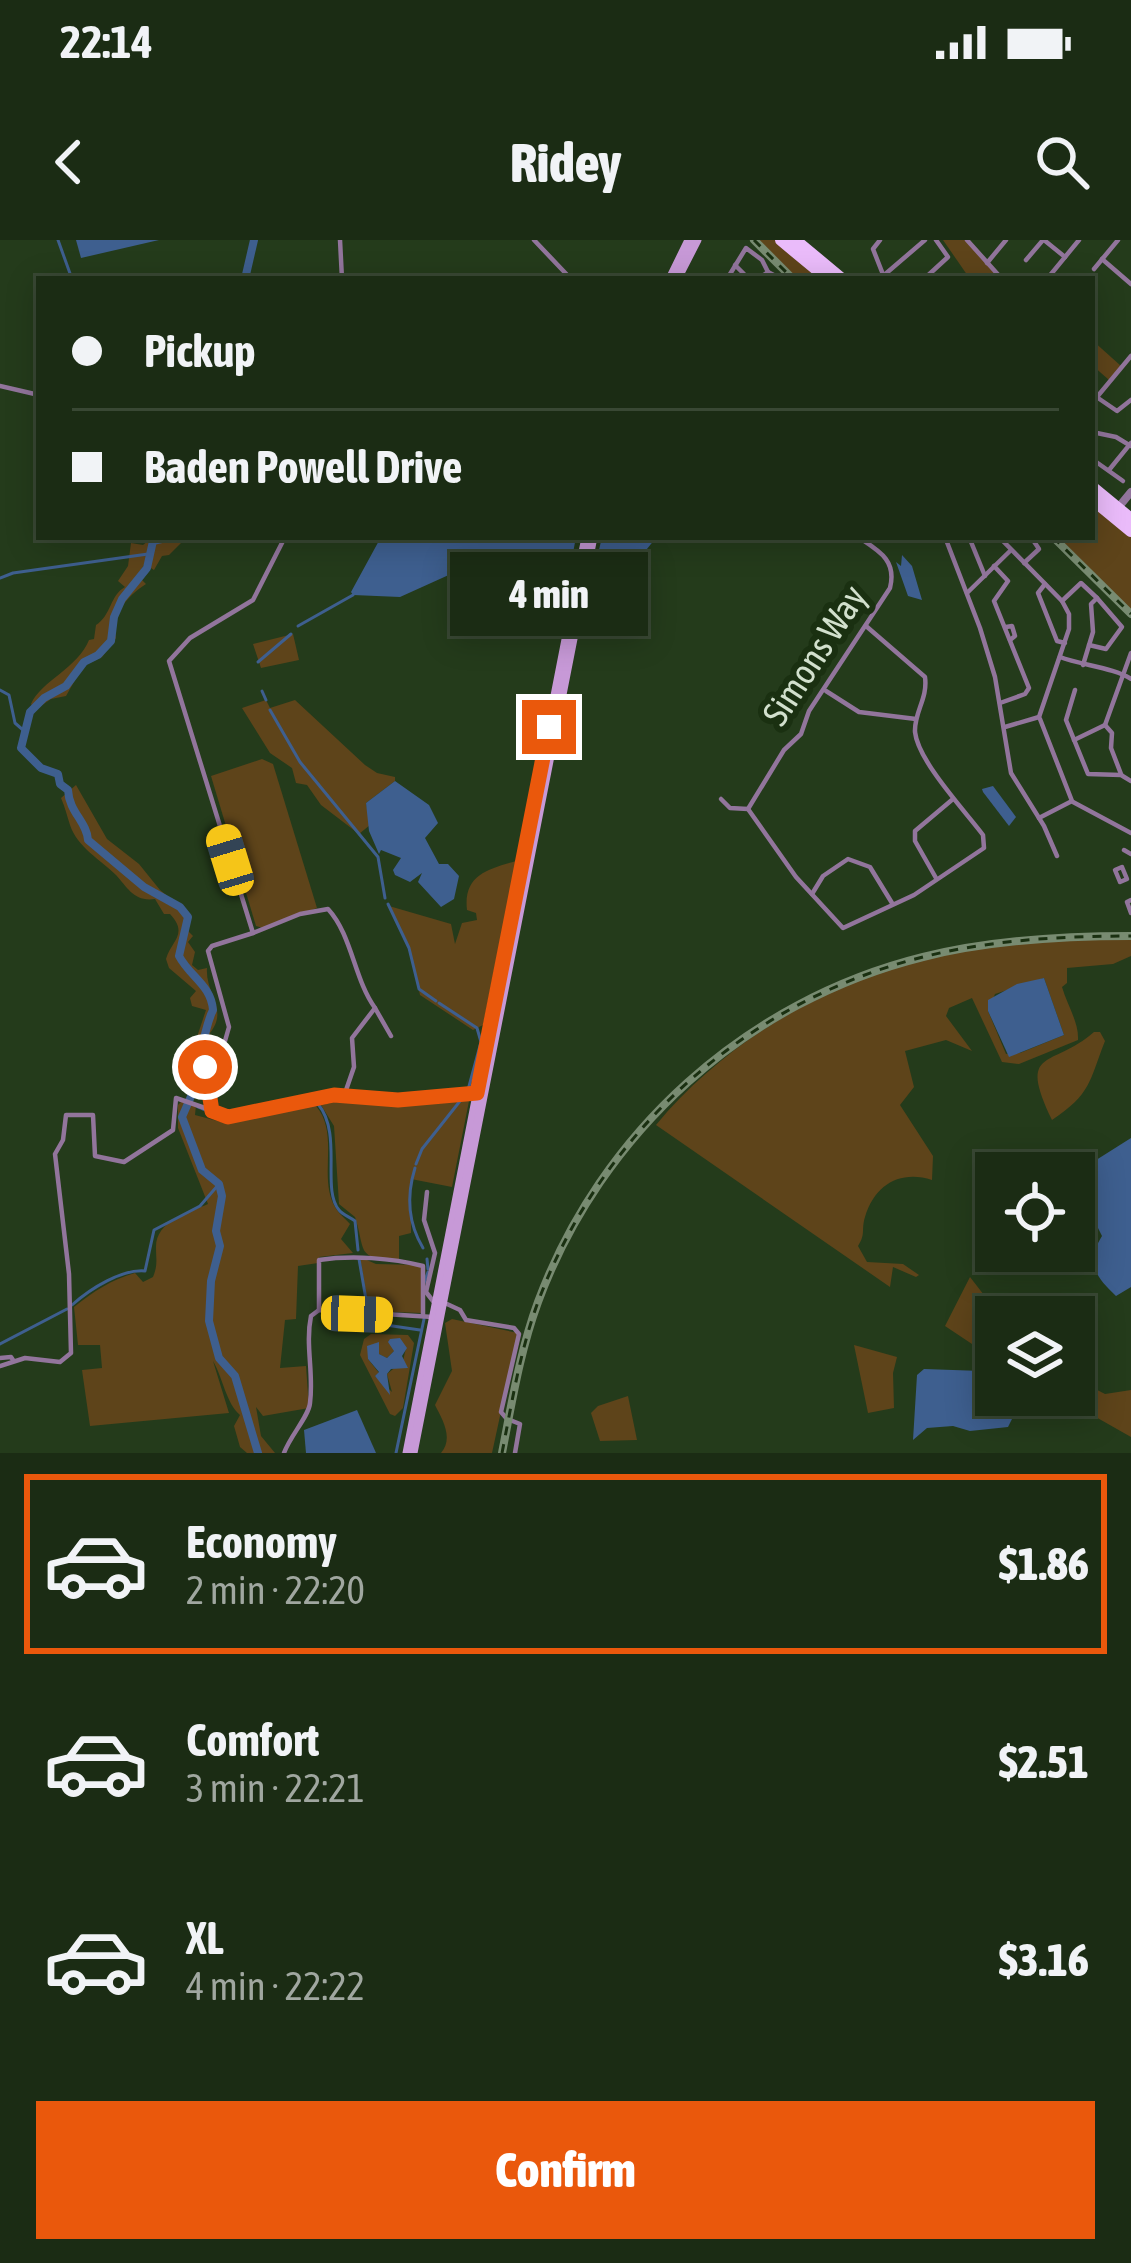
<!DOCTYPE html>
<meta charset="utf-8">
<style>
body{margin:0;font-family:"Asap Condensed",sans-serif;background:#283822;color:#f1f3f6;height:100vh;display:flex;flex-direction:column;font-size:45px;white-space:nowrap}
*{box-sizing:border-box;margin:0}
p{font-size:39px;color:#a0a7a0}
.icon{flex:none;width:66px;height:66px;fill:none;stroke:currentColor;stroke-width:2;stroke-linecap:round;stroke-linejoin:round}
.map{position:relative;height:1213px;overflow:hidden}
.details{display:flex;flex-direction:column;background:#1b2c14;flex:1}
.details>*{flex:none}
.hud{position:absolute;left:36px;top:36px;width:1059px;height:264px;border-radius:0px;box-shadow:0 6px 30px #0003,0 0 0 3px #394834;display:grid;align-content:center;height:264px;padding:0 36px;background:#1b2c14}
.fabs{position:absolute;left:975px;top:912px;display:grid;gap:24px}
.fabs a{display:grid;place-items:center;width:120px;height:120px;border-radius:0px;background:#1b2c14;box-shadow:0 6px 30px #0003,0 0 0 3px #394834;font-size:60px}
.end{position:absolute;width:54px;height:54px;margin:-27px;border:15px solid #ea580c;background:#fff;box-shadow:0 0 0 6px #fff}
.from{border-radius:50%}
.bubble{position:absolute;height:84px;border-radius:0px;background:#1b2c14;box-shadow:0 6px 30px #0003,0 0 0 3px #394834;font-size:39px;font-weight:800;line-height:84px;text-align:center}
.car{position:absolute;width:36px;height:72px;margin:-36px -18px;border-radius:15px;box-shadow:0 0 9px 3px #0007;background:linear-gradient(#f5c518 24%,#345 0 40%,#f5c518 0 76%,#345 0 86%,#f5c518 0)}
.hud b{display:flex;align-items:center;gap:42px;height:114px;font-size:45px}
.hud b+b{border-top:3px solid #394834}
.hud i{width:30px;height:30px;background:#f1f3f6}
ul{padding:21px 0 0;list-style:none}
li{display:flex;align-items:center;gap:36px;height:180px;margin:0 24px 18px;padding:0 12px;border:6px solid transparent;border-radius:0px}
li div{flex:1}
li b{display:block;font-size:45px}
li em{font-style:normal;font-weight:800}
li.active{border-color:#ea580c}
li>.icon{width:108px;height:108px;stroke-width:1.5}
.action{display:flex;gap:24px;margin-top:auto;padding:24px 36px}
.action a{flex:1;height:138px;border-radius:0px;background:#ea580c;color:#fff;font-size:48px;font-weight:800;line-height:138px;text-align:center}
.status{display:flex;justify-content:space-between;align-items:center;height:84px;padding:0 60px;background:#1b2c14;direction:ltr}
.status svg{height:33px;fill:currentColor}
header{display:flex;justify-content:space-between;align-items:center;height:156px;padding:0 36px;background:#1b2c14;font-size:54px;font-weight:800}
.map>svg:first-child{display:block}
.green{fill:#5e441a;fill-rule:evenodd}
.water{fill:#3e5f8f}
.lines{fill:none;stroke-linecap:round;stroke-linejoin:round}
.stream{stroke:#3e5f8f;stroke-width:3}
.river{stroke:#3e5f8f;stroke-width:8}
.minor{stroke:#92759c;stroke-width:4.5}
.tertiary{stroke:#92759c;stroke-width:8}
.secondary{stroke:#c799d7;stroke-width:9}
.primary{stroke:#eabbfa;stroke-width:12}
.rail-casing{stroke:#788b71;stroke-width:8}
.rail{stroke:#1a3011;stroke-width:3;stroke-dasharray:9;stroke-linecap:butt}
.route{stroke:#ea580c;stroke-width:15}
.labels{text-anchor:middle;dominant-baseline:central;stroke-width:12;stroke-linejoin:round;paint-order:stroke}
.street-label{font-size:36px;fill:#d2e0cd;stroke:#1a3011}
</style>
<div class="status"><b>22:14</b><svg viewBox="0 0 49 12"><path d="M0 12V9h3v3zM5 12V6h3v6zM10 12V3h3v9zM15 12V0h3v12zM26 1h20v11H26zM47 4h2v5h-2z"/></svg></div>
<header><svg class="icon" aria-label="back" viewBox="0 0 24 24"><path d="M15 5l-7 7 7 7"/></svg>Ridey<svg class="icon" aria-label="search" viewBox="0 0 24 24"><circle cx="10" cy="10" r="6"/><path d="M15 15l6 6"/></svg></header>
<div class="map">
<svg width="1131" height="1213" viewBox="0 0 1131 1213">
<rect width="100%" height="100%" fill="#243b1b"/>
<g class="green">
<path d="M755 0H777L824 39H795Z"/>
<path d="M943 0H965L1000 39H970Z"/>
<path d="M1092 100 1121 126 1109 140 1092 125Z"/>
<path d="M1092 261 1131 294V371L1056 297H1092Z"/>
<path d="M153 297H187L169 315 162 316 154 330 145 324 137 335 146 344C126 357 112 374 116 398L102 417 83 426 66 456 51 459 35 470 31 464C41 441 78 428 89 400L94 399 96 385C111 376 110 355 125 347L118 341 128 326 131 303 143 305Z"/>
<path d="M293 394 299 420 261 428 253 404Z"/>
<path d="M266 460 270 468 295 460 365 525 377 533 395 537V541L366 563 370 585 359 594 321 565 307 545 296 543 292 528 270 513 242 468Z"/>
<path d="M262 519 273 524 317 668 263 688 256 686 211 536Z"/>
<path d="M76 545 107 599 139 624 160 650 188 673 189 692 193 696 188 702 195 712 192 725 198 730 207 728C205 754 229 769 210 793L215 810 197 825 189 821 206 770 192 766 190 758 196 751 169 728 166 719C171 701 189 694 170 674H164L155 659C134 662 128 648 116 635 101 620 77 607 70 585 67 576 65 567 61 558Z"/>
<path d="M516 621 483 785 473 790 420 755 409 708 389 666 451 684 455 704 462 683 477 680 476 673 467 670C463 635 488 629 516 621Z"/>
<path d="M1101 697H1131V716L1113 724 1067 728V743L1062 747C1067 765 1079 782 1078 800L1019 824 1002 822 972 758 949 768 946 776 972 811 946 800 905 811 914 847 900 865 933 916 932 940C901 930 875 944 865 977 861 990 866 994 858 1006L867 1022 903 1024 919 1035 916 1037 893 1027 890 1047 656 885C733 792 852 727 973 709 1000 705 1028 701 1055 700 1071 700 1087 702 1101 697ZM1044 738 1064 795 1020 813 1006 814 988 771 995 754Z"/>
<path d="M1094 792H1100L1105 801C1089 842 1091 854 1052 880 1017 806 1052 829 1094 792Z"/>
<path d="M465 857 469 861 452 947 411 939V993L399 996V1020C355 1019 366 1011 355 977L339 964 334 886 321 865 343 861 386 865Z"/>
<path d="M182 861 196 865 195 875 225 883 316 866C341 895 316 940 337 970 340 975 346 979 350 984L341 999 353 1013 319 1017 318 1023 298 1026 296 1079 285 1080 280 1128 306 1126 309 1168 263 1176 256 1167 261 1196 275 1213H247L240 1207 234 1186 240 1175C226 1163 223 1138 213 1121L229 1173 90 1186 82 1130 102 1128 100 1105H78L74 1067C94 1051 111 1040 135 1033L143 1042 153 1037C158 1025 156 1019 156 1007 156 981 188 973 208 964L178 888V865Z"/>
<path d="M360 1017 376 1024 419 1025 423 1029 421 1073 369 1071Z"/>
<path d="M970 1037 1001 1077H996V1120L945 1086Z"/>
<path d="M452 1079 518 1093 492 1213H441C454 1198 442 1179 435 1165L452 1131 445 1083Z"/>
<path d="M371 1094 408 1095 414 1103 403 1168 395 1176 390 1174 360 1115 364 1099ZM379 1103V1114L387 1118 401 1104 406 1108 403 1121 387 1134 392 1152 375 1136 379 1133 368 1119Z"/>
<path d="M854 1105 897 1117 893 1133 894 1168 868 1173Z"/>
<path d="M1074 1138 1105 1154 1131 1150V1197L1057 1155H1074Z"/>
<path d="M628 1156 637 1200 600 1201 591 1173 598 1166Z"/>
</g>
<g class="water">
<path d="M76 0H159L81 18Z"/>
<path d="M381 297H576L573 313 567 320 488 323 462 329 400 357 353 355 351 352Z"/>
<path d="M602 297H656C641 319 623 337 595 327Z"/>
<path d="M902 315 912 326 922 360 908 356 896 322 901 326Z"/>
<path d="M395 541 429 565 438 583 425 598 439 624H448L459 636 454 659 441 667 418 642 422 633 410 642 395 635 393 630 401 618 381 610 379 614 369 591 366 563Z"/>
<path d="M993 546 1016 577 1009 586 983 552 982 549Z"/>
<path d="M1044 738 1064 795 1009 817 988 771V760L1017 744Z"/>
<path d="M1131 898V1047L1116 1056C1096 1037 1085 1023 1102 996L1098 988 1091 989 1087 980 1091 977 1076 960 1093 941V922Z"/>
<path d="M400 1098 407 1108 402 1116 408 1128 391 1129 387 1134 390 1155 375 1136 379 1132 368 1119 367 1106 379 1102V1114L387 1118 394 1111 388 1102 390 1099Z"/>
<path d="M924 1129 982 1131 996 1147V1155H1002L1016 1171 1008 1187 970 1191 953 1186 927 1188 913 1200 917 1135Z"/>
<path d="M357 1170 376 1213H306L304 1190Z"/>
</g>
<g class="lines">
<g class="stream">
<path d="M58 0 72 39"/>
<path d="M0 338 13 333 148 314"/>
<path d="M298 386 353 355"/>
<path d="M258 422 291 394"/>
<path d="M0 450 9 455 15 483 23 490"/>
<path d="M262 451 266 460"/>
<path d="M270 470 300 522 378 617 385 658"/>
<path d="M388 664 409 708 419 749 436 761"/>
<path d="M439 763 477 788 481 802 468 850"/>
<path d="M198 867 230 881 318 864C343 894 321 949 339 970 343 975 350 977 355 981L358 1010"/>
<path d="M416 924 422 909 464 856"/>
<path d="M415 928C406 957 408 983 423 1008"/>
<path d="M359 1019 368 1071"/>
<path d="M427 1019 428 1029"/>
<path d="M424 1043 428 1032"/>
<path d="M72 1065C91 1048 122 1029 145 1031L154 990 200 966 219 944"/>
<path d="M370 1077 379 1084 420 1090"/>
<path d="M0 1104 67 1069"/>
<path d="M396 1213 424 1079"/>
</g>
<g class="river">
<path d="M245 39 254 0"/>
<path d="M170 297 153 301 147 328 122 359 114 377 111 401 98 415 84 422 66 446 44 458 30 472 21 508 41 528 58 534 60 544 68 550C69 572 87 582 88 600L144 647 180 667 188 677 179 716C190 737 211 745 213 770 204 788 206 805 193 821L196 845 182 877 202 930 219 944 222 956 216 991 220 1006 211 1041 209 1081 219 1118 235 1136 258 1213"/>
</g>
<g class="minor">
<path d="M340 0 342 39"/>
<path d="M534 0 571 39"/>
<path d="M880 0 873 9 884 37"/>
<path d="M967 0 1002 39"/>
<path d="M1044 0 1065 17"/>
<path d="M1102 19 1131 44"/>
<path d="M1026 20 1043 0"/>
<path d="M987 23 1006 0"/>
<path d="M735 25 744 34"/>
<path d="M1094 29 1118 0"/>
<path d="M768 32 781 39"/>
<path d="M883 36 925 0"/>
<path d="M727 39 746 8 762 20 768 32"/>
<path d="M758 39 768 32"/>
<path d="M924 39 948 17 936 0"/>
<path d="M968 39 970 37"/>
<path d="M1047 39 1079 0"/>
<path d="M0 146 39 155"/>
<path d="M1098 158 1117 171 1131 160"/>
<path d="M1092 163 1131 116"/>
<path d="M1092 192 1116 197 1131 206"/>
<path d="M1092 219 1123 241"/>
<path d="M1109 230 1131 203"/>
<path d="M945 297 980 388 995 437 1011 533 1044 586 1057 616"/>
<path d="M969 297 985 336"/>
<path d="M999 297 1062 361 1069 374V389L1039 477"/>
<path d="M1024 323 1039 309 1031 297"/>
<path d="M994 326 1008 341 994 361 1029 448 1025 454 1000 463"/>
<path d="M1045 344 1038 353 1057 401 1065 403"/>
<path d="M967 353 1010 311"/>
<path d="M1062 361 1081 343 1097 358 1091 364 1093 392 1083 425"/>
<path d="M1006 387 1012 386 1015 396 1010 400"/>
<path d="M1089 405 1106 409 1122 387 1097 358"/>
<path d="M1060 417C1081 425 1115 428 1131 439"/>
<path d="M1075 450 1066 480 1088 534 1121 535 1131 541"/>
<path d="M826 451 859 472 916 479"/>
<path d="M1105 485 1112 493 1111 508 1121 534"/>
<path d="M1005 487 1039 477"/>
<path d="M1074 500 1105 485 1131 413"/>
<path d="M721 559 730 568 748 569"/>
<path d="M1073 562 1131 593"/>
<path d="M748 569 796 637 843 688 914 655 984 608 983 595C965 571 918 521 915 492 914 472 928 459 925 437L866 386"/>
<path d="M748 569 784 510 801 494 809 471 890 348C897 320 879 311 858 297"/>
<path d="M1039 578 1072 561 1040 479"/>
<path d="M1124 610 1131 614"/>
<path d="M1122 627 1127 639 1120 642 1115 630Z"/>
<path d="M936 638 915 601V591L953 559"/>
<path d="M812 654 823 636 848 619 870 627 892 663"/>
<path d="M1131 660 1127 662 1131 673"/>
<path d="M253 693 300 674 328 669C352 695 354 739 375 768"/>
<path d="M344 856 354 827 352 798 375 768 391 796"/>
<path d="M212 871 205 827 225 801 229 787 208 711 212 706 253 693 169 421 190 398 253 360 285 297"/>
<path d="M427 952 424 980 435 1013 426 1052 433 1061"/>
<path d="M447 1064 460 1070 466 1080 514 1088 519 1094 501 1172 507 1179"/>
<path d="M319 1070V1020C352 1015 392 1018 423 1026V1076"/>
<path d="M0 1118 11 1117 13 1120"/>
<path d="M0 1126 25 1118 60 1122 71 1113 69 1034 55 914 63 900 66 875H93L95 916 124 922 173 890 176 858 231 877 334 855 398 860 477 853"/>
<path d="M510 1180 520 1184 515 1213"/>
<path d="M284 1213C290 1196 309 1176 310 1163 314 1133 305 1105 311 1076L319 1070 433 1077"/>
</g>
<path class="tertiary" d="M1117 269 1131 252"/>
<g class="secondary">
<path d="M670 39 689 0"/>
<path d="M677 39 697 0"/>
<path d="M407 1213 586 297"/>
<path d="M413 1213 593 297"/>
</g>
<g class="primary">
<path d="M781 0 828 39"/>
<path d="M795 0 842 39"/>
<path d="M1092 247 1131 279"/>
<path d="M1092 259 1131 291"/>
</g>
<g class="rail-casing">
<g id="rail">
<path d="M754 0 793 39"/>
<path d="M1053 297 1131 374"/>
<path d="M502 1213C512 1162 520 1111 538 1062 601 892 746 761 923 717 990 700 1062 696 1131 696"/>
</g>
</g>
<use href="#rail" class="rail"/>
</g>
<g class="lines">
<path class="route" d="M205 827 212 871 228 877 334 855 398 860 477 853 549 487"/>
</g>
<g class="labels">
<g class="street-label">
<text transform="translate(814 415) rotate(-57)">Simons Way</text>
</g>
</g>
</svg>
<div class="fabs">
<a><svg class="icon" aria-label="locate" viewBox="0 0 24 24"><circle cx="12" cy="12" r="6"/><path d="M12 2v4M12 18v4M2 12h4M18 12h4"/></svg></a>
<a><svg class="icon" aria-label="layers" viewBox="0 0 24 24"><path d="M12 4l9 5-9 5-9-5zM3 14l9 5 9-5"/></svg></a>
</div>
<i class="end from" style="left:205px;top:827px"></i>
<i class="end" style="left:549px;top:487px"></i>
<div class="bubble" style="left:450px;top:312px;width:198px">4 min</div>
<i class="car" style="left:230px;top:620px;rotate:343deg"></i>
<i class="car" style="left:357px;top:1074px;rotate:92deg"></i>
<div class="hud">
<b><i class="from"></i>Pickup</b>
<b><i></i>Baden Powell Drive</b>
</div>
</div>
<section class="details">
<ul>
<li class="active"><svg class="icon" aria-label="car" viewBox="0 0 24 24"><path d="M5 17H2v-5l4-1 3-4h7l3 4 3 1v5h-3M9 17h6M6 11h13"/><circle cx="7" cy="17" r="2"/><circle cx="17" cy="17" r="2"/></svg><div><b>Economy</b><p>2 min · 22:20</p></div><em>$1.86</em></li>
<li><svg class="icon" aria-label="car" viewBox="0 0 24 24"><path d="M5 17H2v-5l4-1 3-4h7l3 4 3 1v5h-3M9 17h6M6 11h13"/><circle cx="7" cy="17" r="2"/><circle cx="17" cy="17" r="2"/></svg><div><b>Comfort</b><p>3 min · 22:21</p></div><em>$2.51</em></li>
<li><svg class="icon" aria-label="car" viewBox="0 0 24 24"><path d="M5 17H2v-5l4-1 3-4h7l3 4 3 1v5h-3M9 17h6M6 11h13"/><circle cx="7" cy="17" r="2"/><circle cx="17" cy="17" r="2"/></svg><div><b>XL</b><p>4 min · 22:22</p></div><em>$3.16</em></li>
</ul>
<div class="action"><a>Confirm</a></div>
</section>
